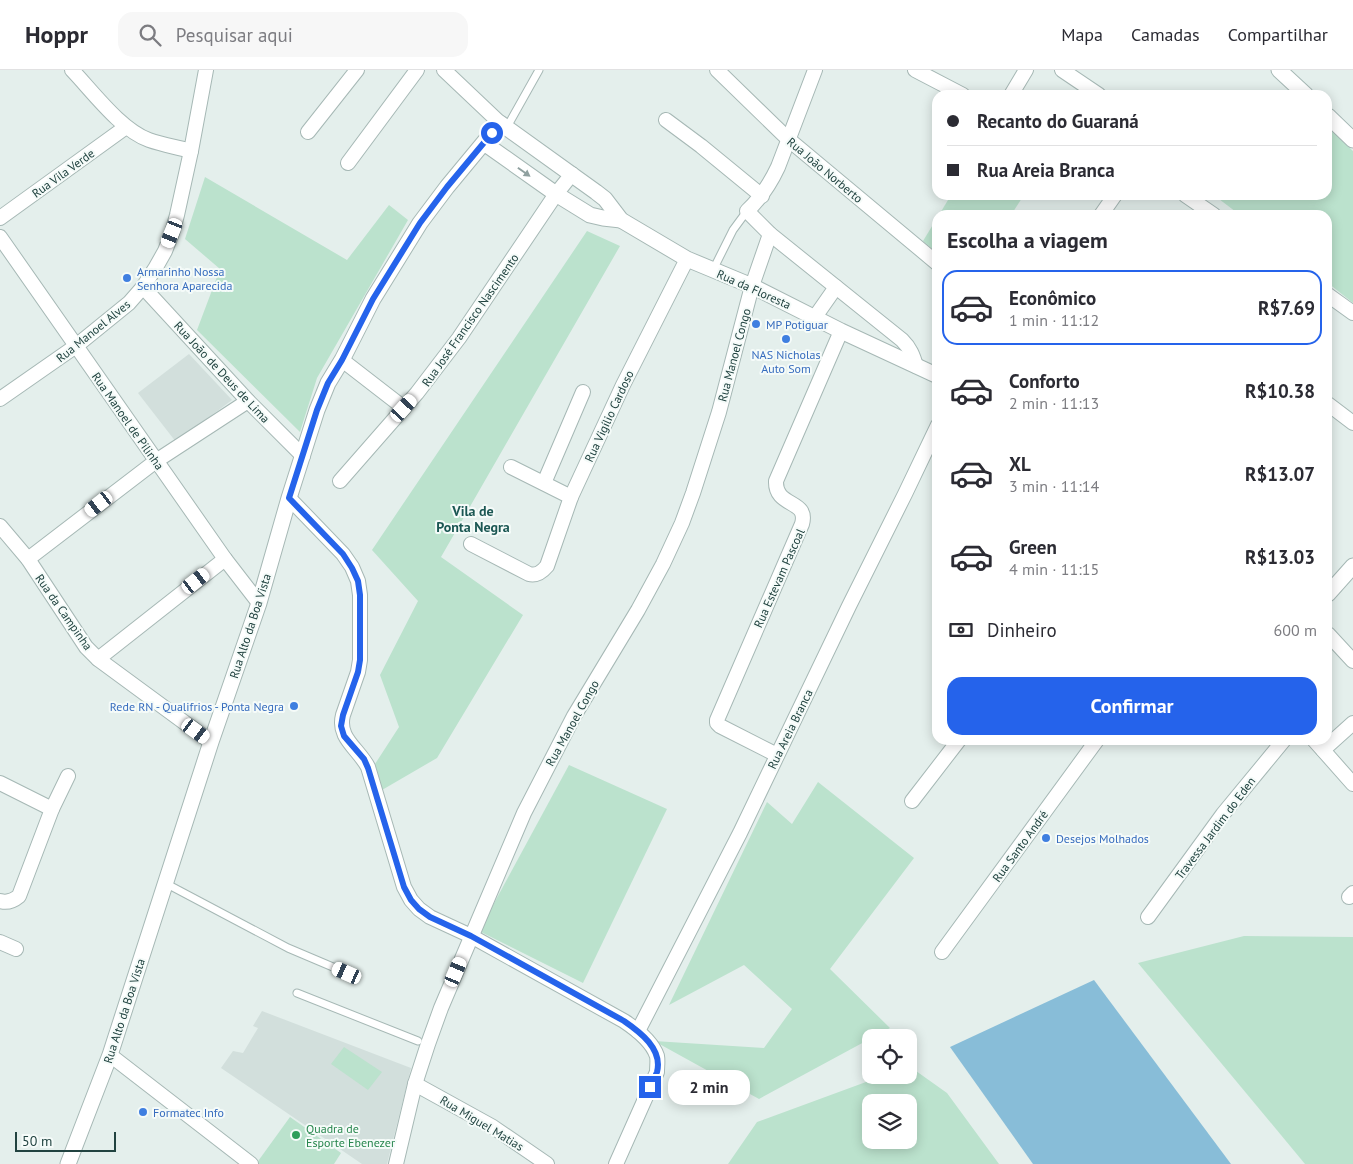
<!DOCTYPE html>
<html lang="pt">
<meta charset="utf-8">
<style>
body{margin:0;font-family:"PT Sans",sans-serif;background:#f7f7f7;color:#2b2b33;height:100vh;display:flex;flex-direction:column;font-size:19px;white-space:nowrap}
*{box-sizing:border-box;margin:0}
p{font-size:16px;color:#7c7c81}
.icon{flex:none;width:28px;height:28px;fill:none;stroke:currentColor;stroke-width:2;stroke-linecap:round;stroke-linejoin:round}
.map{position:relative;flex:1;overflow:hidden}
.side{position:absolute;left:932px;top:140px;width:400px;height:535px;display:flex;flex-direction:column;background:#fff;border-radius:15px;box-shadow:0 2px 12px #0003}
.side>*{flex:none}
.banner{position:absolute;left:932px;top:20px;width:400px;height:110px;border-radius:15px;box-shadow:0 2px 12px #0003;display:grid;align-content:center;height:110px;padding:0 15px;background:#fff}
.fabs{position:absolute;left:862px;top:959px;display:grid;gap:10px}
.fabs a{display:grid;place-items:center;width:55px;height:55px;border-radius:10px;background:#fff;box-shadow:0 2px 12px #0003;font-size:25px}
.scale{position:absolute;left:15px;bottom:12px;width:101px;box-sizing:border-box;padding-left:5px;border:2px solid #214340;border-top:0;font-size:14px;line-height:18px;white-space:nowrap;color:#214340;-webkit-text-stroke:4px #f5fbf9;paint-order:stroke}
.end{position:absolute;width:22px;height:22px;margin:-11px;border:6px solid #2563eb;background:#fff;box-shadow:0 0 0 2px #fff}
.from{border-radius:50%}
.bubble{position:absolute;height:35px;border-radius:15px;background:#fff;box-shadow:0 2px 12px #0003;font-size:16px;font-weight:800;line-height:35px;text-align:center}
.car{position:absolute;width:15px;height:30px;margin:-15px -8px;border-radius:6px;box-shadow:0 0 4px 1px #0007;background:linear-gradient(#fff 24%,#345 0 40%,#fff 0 76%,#345 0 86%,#fff 0)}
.banner b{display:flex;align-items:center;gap:18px;height:48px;font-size:19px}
.banner b+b{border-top:1px solid #e1e1e2}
.banner i{width:12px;height:12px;background:#2b2b33}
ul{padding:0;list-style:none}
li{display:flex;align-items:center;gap:15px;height:75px;margin:0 10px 8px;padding:0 5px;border:2px solid transparent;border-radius:15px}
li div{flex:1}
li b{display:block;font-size:19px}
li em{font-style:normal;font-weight:800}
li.current{border-color:#2563eb}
li>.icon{width:45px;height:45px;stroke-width:1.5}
h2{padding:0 15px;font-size:22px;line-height:60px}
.pay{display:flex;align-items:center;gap:12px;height:55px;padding:0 15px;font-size:19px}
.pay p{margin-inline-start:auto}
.primary-button{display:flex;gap:10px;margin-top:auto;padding:10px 15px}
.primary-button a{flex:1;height:58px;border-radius:15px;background:#2563eb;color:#fff;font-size:20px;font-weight:800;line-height:58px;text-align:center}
header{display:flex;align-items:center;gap:30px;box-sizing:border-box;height:70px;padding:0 25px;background:#fff;border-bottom:1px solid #e1e1e2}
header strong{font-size:24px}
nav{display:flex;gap:28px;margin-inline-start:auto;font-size:18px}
.search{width:350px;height:45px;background:#f7f7f7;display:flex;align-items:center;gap:12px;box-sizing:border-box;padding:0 18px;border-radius:15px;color:#7c7c81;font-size:19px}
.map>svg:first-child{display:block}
.built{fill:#d2dfdc}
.green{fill:#bbe2cd;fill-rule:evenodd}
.water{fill:#88bdd8}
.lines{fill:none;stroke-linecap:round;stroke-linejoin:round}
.service-casing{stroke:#a6b8b5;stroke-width:9}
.minor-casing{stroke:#a6b8b5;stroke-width:16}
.tertiary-casing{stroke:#a6b8b5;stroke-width:17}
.service{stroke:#fff;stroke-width:7}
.minor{stroke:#fff;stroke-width:14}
.tertiary{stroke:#fff;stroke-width:15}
.oneway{fill:#90a1a0}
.route{stroke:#2563eb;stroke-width:6}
.shop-dot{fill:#3f7fe0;stroke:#f5fbf9;stroke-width:2}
.leisure-dot{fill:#2e9e5b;stroke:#f5fbf9;stroke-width:2}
.labels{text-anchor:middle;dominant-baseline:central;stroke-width:4;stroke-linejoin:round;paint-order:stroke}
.street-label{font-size:12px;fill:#214340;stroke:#f5fbf9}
.shop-label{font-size:12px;fill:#366cbe;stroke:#f5fbf9;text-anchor:start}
.leisure-label{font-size:12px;fill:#27864d;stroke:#f5fbf9;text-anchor:start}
.neighbourhood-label{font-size:14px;font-weight:bold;fill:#1b5753;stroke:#f5fbf9}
</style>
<header>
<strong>Hoppr</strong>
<div class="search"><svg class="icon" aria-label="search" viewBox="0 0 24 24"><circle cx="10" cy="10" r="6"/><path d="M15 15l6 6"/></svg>Pesquisar aqui</div>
<nav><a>Mapa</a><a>Camadas</a><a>Compartilhar</a></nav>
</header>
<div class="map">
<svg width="1353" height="1094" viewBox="0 0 1353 1094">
<rect width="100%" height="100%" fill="#e4efec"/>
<g class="built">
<path d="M189 284 232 330 176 372 138 323Z"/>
<path d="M262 941 411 998 387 1094H362L221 998 233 981 243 983 258 958 253 956Z"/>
</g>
<g class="green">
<path d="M1328 58 1353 81V233L1328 213V145H1240L1215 126 1328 125Z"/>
<path d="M205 107 347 190 389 135 408 150 317 308 300 362 197 260 220 199 185 169Z"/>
<path d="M951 125H1024L1011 145H939Z"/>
<path d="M937 148V183L923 171Z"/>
<path d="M587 161 620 176 441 487 523 545 437 688 382 720 375 694 399 657 380 605 418 531 372 480Z"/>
<path d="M569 695 667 739 583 913 479 861Z"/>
<path d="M818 712 914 788 830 899 890 958 759 1029 654 971 764 978 792 939 744 895 669 935 767 732 792 754Z"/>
<path d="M1244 866 1353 867V1094H1305L1138 893Z"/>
<path d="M344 977 382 1002 368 1020 331 994Z"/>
<path d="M909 996 947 1023 999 1094H728L757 1052 885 1005H909ZM871 1032H909V1070H871Z"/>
<path d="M290 1047 341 1083 334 1094H256Z"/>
</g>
<path class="water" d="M1094 910 1231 1094H1033L950 977Z"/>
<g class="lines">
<g class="service-casing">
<g id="service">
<path d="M507 57 539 0"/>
<path d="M713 200 733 160 747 141"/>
<path d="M165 813 288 878 347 903"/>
<path d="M297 923 418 971"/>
</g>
</g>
<g class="minor-casing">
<g id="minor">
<path d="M72 0C93 22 121 60 149 70 163 75 177 77 191 81"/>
<path d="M444 0 500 53"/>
<path d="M717 0 788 69 938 194"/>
<path d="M815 0 778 97C770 114 761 128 747 141L770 164 902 270C910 278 913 285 916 296"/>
<path d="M915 0 963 25"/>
<path d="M1062 0 1099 25"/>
<path d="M1011 25 1026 0"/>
<path d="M666 50 701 76 762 126"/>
<path d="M308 62 357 0"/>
<path d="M348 93 417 0"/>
<path d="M1185 125 1214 145"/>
<path d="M1101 145 1115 125"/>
<path d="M0 148 126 57"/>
<path d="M0 167 225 489 259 533"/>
<path d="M143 217 248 331 303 386"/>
<path d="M1328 225 1353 243"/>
<path d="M815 247 836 217"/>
<path d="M342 290 404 338"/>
<path d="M0 329 76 276 129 233 143 217 156 197 165 181 172 163 177 145 191 81 206 0"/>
<path d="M1328 334 1353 353"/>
<path d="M511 397 571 427"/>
<path d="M340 411 417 323 459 268 556 124 572 104"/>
<path d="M544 413 583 322"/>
<path d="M289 428 343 484 352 497 358 511 360 525V590L358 602 343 645C337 668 358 678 368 697L404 817 411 830 419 839 430 847 471 866 624 951C636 959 652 971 657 986 658 991 657 996 657 1002L616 1094"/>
<path d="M0 456 28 489 86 577 98 589 211 672"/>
<path d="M471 474 529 504C537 506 542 502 547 496L571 427 623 315 687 189"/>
<path d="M28 489 156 391 248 331"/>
<path d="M1328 564 1353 591"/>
<path d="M98 589 225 489"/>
<path d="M1314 670 1353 714"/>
<path d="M1323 680 1353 653"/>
<path d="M777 685 720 656 717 653V650L802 454C809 429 775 438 776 411L841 261"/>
<path d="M0 713 52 739"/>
<path d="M912 731 959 670"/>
<path d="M1349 827 1353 823"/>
<path d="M0 831C7 833 13 831 19 826L52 739 68 706"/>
<path d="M1148 847 1223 744 1284 670"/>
<path d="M0 872 16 879"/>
<path d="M942 882 1097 670"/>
<path d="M638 961 740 763 849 536 905 424 938 355"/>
<path d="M110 985 251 1094"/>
<path d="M415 1014 493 1057 547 1094"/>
<path d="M396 1094 415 1014 428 974 441 938 524 743 574 646 638 540 663 494 682 453 693 423 719 342 752 216 770 164"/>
</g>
</g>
<g class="tertiary-casing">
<g id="tertiary">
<path d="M1279 0 1306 25"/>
<path d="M1328 46 1353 70"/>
<path d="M484 73 556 124 590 145 603 148 621 150"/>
<path d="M1328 524 1353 496"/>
<path d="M68 1094 110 985 211 672 259 533 289 428 317 340 328 313 342 290 373 229 420 153 447 117 500 53 596 122 605 129 621 150 687 189 752 216 841 261 938 306"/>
</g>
</g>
<use href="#service" class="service"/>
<use href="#minor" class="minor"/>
<use href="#tertiary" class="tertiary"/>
</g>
<defs><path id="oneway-solid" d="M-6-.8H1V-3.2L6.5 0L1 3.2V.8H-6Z" transform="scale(1.25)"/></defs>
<use class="oneway" href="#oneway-solid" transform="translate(524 102) rotate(35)"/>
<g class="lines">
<path class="route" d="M492 63 447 117 420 153 373 229 342 290 328 313 317 340 289 428 343 484 352 498 358 511 360 525V590L358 602 343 645 341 656 344 666 364 689 368 698 404 817 411 830 419 839 430 847 471 866 624 951C640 962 663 979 657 1002 655 1007 652 1012 650 1017"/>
</g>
<g class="shop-dot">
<circle cx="127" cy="208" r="5"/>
<circle cx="756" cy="254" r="5"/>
<circle cx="786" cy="269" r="5"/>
<circle cx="294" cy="636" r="5"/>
<circle cx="1046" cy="768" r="5"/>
<circle cx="143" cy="1042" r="5"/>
</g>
<circle class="leisure-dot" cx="296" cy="1065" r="5"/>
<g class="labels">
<g class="street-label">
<text transform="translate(825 100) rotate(40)">Rua João Norberto</text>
<text transform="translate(63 103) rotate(-36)">Rua Vila Verde</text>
<text transform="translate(754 219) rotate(24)">Rua da Floresta</text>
<text transform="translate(470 250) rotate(-55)">Rua José Francisco Nascimento</text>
<text transform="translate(93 261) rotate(-39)">Rua Manoel Alves</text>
<text transform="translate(734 285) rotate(-75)">Rua Manoel Congo</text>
<text transform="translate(222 302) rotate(47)">Rua João de Deus de Lima</text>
<text transform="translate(609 346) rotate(-65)">Rua Vigílio Cardoso</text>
<text transform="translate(128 351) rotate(55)">Rua Manoel de Pilinha</text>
<text transform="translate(779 508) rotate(-66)">Rua Estevam Pascoal</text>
<text transform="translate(64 542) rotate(55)">Rua da Campinha</text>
<text transform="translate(250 556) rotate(-72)">Rua Alto da Boa Vista</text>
<text transform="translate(572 653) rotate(-61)">Rua Manoel Congo</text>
<text transform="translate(790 659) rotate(-64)">Rua Areia Branca</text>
<text transform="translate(1215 758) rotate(-53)">Travessa Jardim do Eden</text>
<text transform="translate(1020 776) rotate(-54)">Rua Santo André</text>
<text transform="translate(124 941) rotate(-72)">Rua Alto da Boa Vista</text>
<text transform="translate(482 1053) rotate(31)">Rua Miguel Matias</text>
</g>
<g class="shop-label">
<text x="137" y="201">Armarinho Nossa<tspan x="137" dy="14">Senhora Aparecida</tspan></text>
<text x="766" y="254">MP Potiguar</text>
<text x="786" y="284" text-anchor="middle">NAS Nicholas<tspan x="786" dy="14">Auto Som</tspan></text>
<text x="284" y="636" text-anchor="end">Rede RN - Qualifrios - Ponta Negra</text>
<text x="1056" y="768">Desejos Molhados</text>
<text x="153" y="1042">Formatec Info</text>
</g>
<g class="leisure-label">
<text x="306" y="1058">Quadra de<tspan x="306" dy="14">Esporte Ebenezer</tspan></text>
</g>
<g class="neighbourhood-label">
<text x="473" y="441">Vila de<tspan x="473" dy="16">Ponta Negra</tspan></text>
</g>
</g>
</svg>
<div class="fabs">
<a><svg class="icon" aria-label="locate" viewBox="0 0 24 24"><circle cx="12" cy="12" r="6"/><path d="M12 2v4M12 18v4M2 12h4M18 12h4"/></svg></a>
<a><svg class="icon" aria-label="layers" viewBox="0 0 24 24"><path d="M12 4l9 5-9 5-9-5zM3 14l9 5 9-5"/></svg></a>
</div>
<div class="scale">50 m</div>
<i class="end from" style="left:492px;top:63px"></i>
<i class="end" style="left:650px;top:1017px"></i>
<div class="bubble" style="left:668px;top:1000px;width:82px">2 min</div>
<i class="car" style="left:172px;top:163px;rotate:202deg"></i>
<i class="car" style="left:404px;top:338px;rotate:42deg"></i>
<i class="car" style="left:99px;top:434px;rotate:232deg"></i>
<i class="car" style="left:196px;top:511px;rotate:52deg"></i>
<i class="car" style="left:196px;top:661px;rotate:126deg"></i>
<i class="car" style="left:456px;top:902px;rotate:23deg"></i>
<i class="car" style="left:347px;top:903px;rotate:294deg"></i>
<div class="banner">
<b><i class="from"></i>Recanto do Guaraná</b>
<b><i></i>Rua Areia Branca</b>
</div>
<section class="side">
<h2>Escolha a viagem</h2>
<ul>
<li class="current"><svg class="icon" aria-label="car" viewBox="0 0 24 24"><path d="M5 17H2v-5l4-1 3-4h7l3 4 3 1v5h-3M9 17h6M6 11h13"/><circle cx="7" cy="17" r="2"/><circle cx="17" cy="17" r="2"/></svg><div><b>Econômico</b><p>1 min · 11:12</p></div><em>R$7.69</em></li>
<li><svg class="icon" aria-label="car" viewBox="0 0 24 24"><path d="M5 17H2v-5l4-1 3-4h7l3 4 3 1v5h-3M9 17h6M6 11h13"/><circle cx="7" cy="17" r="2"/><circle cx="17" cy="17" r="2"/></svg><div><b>Conforto</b><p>2 min · 11:13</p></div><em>R$10.38</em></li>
<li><svg class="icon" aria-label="car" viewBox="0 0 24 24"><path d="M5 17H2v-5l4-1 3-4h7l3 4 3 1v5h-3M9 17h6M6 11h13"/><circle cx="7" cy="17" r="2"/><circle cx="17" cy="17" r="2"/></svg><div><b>XL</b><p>3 min · 11:14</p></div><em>R$13.07</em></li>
<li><svg class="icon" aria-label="car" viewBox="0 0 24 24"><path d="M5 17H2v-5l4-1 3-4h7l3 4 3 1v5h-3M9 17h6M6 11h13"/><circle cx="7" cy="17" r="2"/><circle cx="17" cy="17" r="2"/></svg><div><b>Green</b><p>4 min · 11:15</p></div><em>R$13.03</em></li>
</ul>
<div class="pay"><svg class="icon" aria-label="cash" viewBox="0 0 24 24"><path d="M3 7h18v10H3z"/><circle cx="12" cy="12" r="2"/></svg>Dinheiro<p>600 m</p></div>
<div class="primary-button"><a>Confirmar</a></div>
</section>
</div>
